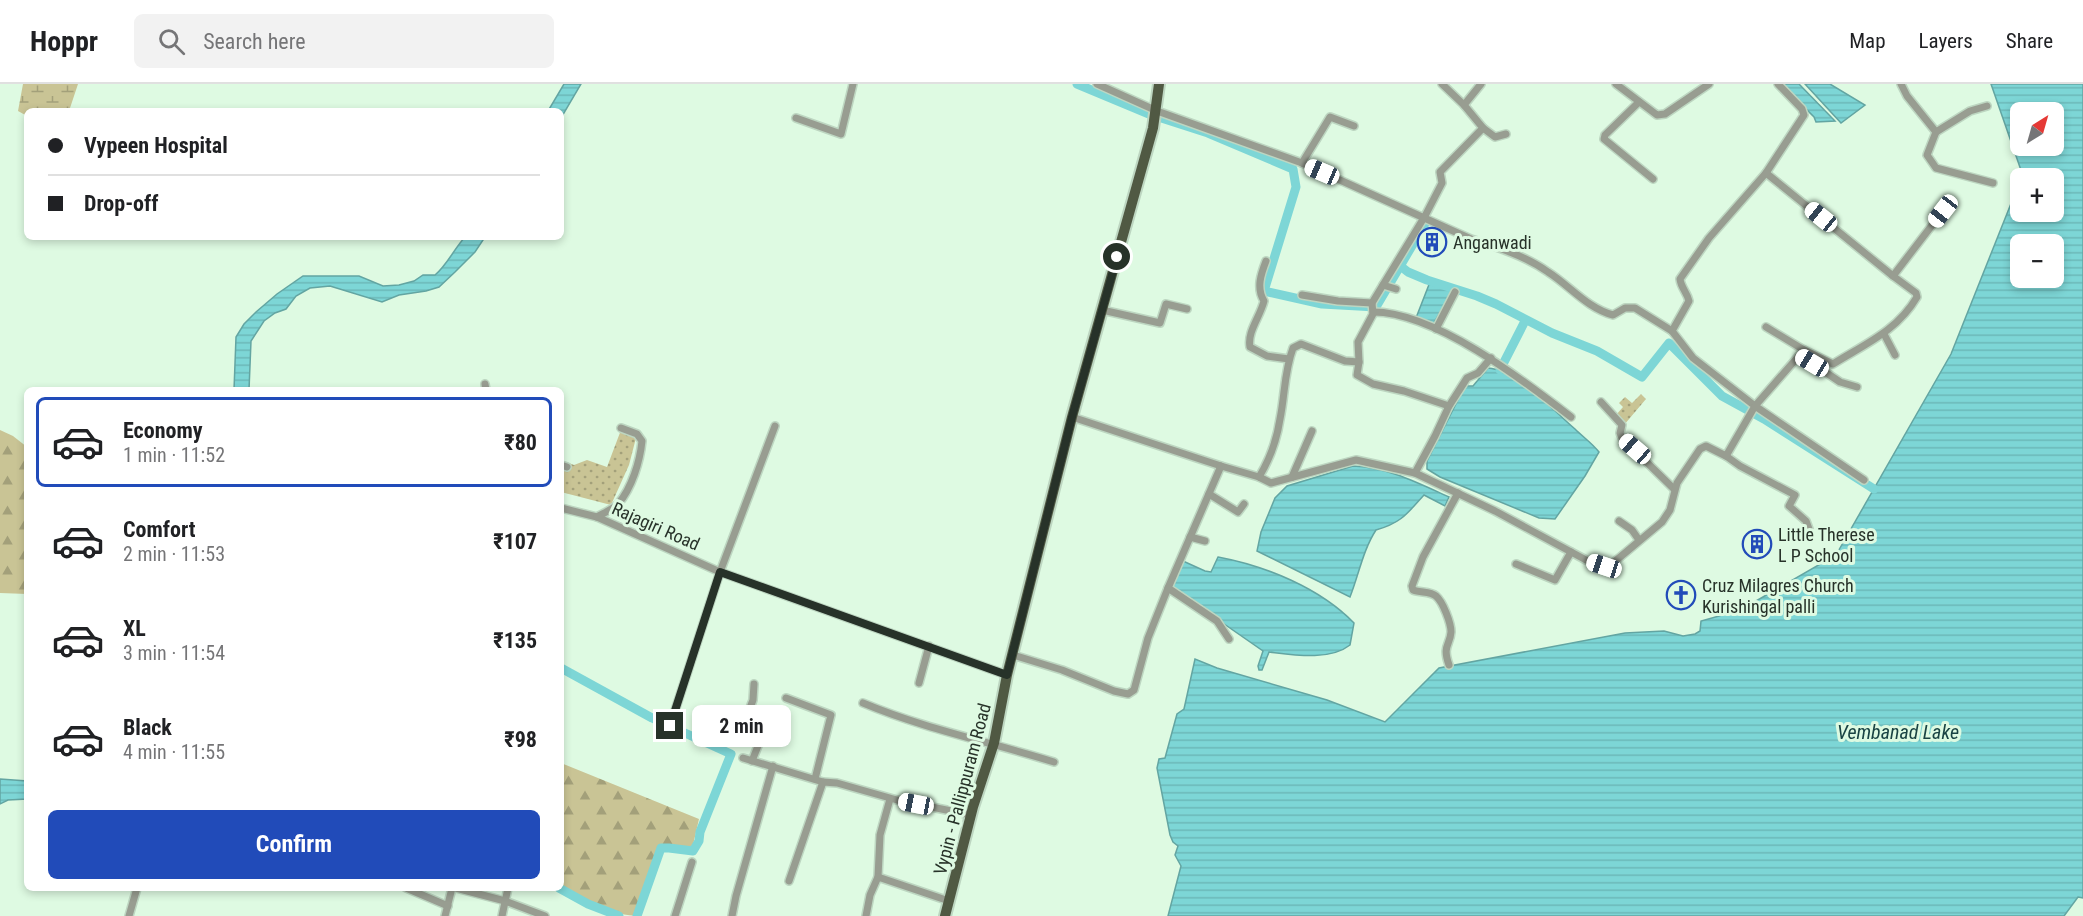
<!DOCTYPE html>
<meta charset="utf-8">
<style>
body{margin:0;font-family:"Roboto Condensed",sans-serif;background:#f2f2f2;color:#202124;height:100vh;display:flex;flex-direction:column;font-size:22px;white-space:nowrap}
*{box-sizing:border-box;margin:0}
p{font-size:20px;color:#757577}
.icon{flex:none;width:33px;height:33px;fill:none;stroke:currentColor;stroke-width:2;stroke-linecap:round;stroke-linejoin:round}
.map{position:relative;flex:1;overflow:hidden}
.side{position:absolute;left:24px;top:303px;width:540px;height:504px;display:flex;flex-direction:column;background:#fff;border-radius:9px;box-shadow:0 3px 9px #0003}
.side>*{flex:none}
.top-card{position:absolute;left:24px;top:24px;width:540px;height:132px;border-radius:9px;box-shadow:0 3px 9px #0003;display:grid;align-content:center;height:132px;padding:0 24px;background:#fff}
.needle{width:39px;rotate:37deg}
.buttons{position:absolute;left:2010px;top:18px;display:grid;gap:12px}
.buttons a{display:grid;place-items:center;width:54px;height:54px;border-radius:9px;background:#fff;box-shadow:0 3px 9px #0003;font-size:30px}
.end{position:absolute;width:27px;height:27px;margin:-14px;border:8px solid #273229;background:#fff;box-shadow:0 0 0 3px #fff}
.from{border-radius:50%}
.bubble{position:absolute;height:42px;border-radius:9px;background:#fff;box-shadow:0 3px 9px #0003;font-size:20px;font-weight:700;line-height:42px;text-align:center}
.car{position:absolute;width:18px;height:36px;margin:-18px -9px;border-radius:8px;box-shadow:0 0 4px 2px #0007;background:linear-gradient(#fff 24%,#345 0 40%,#fff 0 76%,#345 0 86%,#fff 0)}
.top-card b{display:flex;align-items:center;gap:21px;height:57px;font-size:22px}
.top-card b+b{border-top:2px solid #e0e0e0}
.top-card i{width:15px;height:15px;background:#202124}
ul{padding:10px 0 0;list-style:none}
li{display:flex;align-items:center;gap:18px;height:90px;margin:0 12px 9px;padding:0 12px;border:3px solid transparent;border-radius:9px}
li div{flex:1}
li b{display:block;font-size:22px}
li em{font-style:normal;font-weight:700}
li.current{border-color:#214bb9}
li>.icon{width:54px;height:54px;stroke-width:1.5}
.button{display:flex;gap:12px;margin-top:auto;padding:12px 24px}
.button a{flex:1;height:69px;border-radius:9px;background:#214bb9;color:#fff;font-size:24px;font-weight:700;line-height:69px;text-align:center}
header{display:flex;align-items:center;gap:36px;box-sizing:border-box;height:84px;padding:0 30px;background:#fff;border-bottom:2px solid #e0e0e0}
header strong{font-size:28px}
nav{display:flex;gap:33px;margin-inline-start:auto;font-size:21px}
.search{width:420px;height:54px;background:#f2f2f2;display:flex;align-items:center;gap:15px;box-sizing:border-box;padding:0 21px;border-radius:9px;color:#757577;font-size:22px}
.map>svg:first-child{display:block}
.forest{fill:url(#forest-firs)}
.wetland{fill:url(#wetland-marsh)}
.park{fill:url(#park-dots)}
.water{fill:url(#water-rules);stroke:#63a5a2;stroke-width:1.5;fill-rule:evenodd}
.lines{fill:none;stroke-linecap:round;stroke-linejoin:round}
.canal{stroke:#7dd6d6;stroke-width:9}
.minor-casing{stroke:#bdd6c1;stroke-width:10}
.primary-casing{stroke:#bdd6c1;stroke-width:14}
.minor{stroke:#989d91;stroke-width:7}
.primary{stroke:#505943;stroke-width:10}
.route{stroke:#273229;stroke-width:8}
.labels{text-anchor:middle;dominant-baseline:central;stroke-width:6;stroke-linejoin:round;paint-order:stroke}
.poi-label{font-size:18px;fill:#273229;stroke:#defae2;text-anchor:start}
.street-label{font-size:18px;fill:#273229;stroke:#defae2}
.water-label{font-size:20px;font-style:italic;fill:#194343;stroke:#defae2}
</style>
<header>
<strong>Hoppr</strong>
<div class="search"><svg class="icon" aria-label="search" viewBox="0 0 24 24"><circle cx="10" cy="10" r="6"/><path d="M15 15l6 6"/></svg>Search here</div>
<nav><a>Map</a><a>Layers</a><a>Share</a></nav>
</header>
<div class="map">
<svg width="2083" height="832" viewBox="0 0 2083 832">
<defs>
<pattern id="forest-firs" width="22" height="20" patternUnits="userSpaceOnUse" patternTransform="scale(1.5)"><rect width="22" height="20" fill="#c9c495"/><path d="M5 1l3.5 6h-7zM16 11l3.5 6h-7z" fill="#a3a07a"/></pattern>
<pattern id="wetland-marsh" width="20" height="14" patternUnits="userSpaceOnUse" patternTransform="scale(1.5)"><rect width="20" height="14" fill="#c9c495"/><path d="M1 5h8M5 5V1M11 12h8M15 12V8" fill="none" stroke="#a3a07a"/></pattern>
<pattern id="park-dots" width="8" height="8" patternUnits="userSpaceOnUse" patternTransform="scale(1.5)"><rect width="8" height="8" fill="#c9c495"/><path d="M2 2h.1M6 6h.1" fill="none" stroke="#a3a07a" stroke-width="1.8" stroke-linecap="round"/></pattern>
<pattern id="water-rules" width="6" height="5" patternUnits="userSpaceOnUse" patternTransform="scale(1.5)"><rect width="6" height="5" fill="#7dd6d6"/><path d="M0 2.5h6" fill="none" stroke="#6cb8b8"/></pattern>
</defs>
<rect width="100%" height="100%" fill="#defae2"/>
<g class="forest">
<path d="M0 346 13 352 27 363V510L0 509Z"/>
<path d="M561 679 699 735 693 761 690 763 665 762 640 832C612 832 585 817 561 802Z"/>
</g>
<path class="wetland" d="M23 0H78L69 27H27V32L18 27Z"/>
<g class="park">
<path d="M1641 310 1646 315 1624 341 1616 331 1623 323 1619 319 1625 313 1632 319Z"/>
<path d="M621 346 637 350 629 381 611 421 561 408V376L574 381 587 376 607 383Z"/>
</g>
<g class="water">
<path d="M564 0H581L561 34V27H548Z"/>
<path d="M1781 0H1799L1835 37 1816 38 1814 33Z"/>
<path d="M1805 0H1830L1865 21 1841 39Z"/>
<path d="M1991 0H2083V814L2078 813 2064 832H1168L1181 782 1175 771 1178 762 1173 758 1170 751 1157 684 1159 675 1165 674 1177 630 1184 625 1195 575 1217 584 1327 616 1385 638 1439 584 1625 549 1664 547 1683 552 1695 550 1700 547 1701 537 1719 532 1756 517 1836 471 1951 270 2020 97V128H2054V94H2022L2023 92ZM2020 28H2054V62H2020ZM2020 160H2054V194H2020Z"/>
<path d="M465 153H485L475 168 455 188 439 203 426 207 399 211 382 218 330 202 310 204 296 212 286 225 275 229 264 237 251 257 249 306H234L236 253 244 240 256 228 277 210 303 192H359L383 202 399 201 414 197 423 191H435C447 181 454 165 465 153Z"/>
<path d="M1430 198 1453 207 1432 242 1416 234Z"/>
<path d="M1488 284C1517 286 1554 327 1575 345 1583 353 1592 359 1599 368L1585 392 1555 435 1539 434 1440 393 1427 385V377L1465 302H1473Z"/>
<path d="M1353 382C1387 383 1418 399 1449 413L1445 422 1424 411C1407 430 1401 439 1376 446 1363 466 1359 490 1350 513L1257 467 1261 448 1275 414 1287 402Z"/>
<path d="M1218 473C1266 482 1320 504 1354 539L1350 561C1330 577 1294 571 1269 568L1262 586H1259L1258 582 1263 567 1178 508 1171 501 1183 477 1205 487 1211 488Z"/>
<path d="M0 695 27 697V715L8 716 0 720Z"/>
</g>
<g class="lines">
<g class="canal">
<path d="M1077 0 1149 30 1208 49 1293 85 1296 103 1264 207 1322 220 1376 223 1426 138"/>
<path d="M1399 181 1408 188 1427 196 1477 212 1496 220 1552 249 1597 267 1642 293 1669 259 1722 312 1764 335 1874 405"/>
<path d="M1500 286 1525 237"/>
<path d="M561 584 652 634 731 670 700 748 699 757 693 767 669 764H661L637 832"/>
<path d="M559 804 588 820 619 832"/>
</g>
<g class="minor-casing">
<g id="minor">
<path d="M1097 0 1157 27 1302 79 1471 155C1497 163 1526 172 1548 188 1570 202 1587 224 1613 231L1625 224H1635L1672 247"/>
<path d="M1442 0 1464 21"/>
<path d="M1616 0 1657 31 1665 30 1709 0"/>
<path d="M1901 0 1907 12 1936 48 1970 27 1987 22"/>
<path d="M1639 18 1605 51 1604 55 1653 95"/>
<path d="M796 34 841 50 853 0"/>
<path d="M1483 44 1495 53 1506 50"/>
<path d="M1936 48 1927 71 1936 84 1993 99"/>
<path d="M1302 79 1330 33 1354 42"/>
<path d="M1766 89 1893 192"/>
<path d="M1266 177C1261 190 1256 204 1264 217 1260 233 1247 248 1250 263L1267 272 1289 275"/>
<path d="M1383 201 1396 205"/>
<path d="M1302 211 1338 217 1372 219"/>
<path d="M1102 226 1160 239 1166 220 1187 225"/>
<path d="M1373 228C1435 228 1523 296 1571 333"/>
<path d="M1766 243 1804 266"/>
<path d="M1436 245 1455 208"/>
<path d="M1884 250 1895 271"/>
<path d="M1800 271 1840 298 1857 303"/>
<path d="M1359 278 1358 258 1373 230 1372 219 1425 132 1442 99 1440 88 1483 44 1464 21 1481 0"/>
<path d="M485 300 486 306"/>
<path d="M1601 318 1622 341 1620 349 1622 354 1674 405"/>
<path d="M1072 333 1221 382 1259 393 1271 399 1356 376 1415 389 1435 352 1449 322 1467 294 1478 289 1491 274"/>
<path d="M1726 372 1740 382 1795 411 1789 422 1806 437 1809 445"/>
<path d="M561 381 567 383"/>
<path d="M1221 382 1168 504 1217 537 1229 555"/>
<path d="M1415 389 1495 427 1586 476 1604 482 1613 479 1662 438 1670 426 1677 399 1700 365 1706 362 1726 372 1755 322 1693 274 1672 247 1689 217C1687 208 1681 204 1680 195L1709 154 1766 89 1804 31 1802 25 1778 0"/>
<path d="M1259 393C1270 375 1277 355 1280 335 1285 311 1284 288 1293 264L1301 260 1345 277 1359 278 1357 291 1373 300 1404 307 1449 322"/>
<path d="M1292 393 1312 347"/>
<path d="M1864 396 1755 322 1804 266 1833 280C1865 260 1897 247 1917 213L1916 209 1893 192 1943 127"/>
<path d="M1209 410 1238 428 1244 420"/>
<path d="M561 424 597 433 720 488 1007 591"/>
<path d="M597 433C604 429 613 425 618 420 632 404 640 377 642 357L637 350 621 344"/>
<path d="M1619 437 1632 446 1639 456"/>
<path d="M1190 453 1205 457"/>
<path d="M1516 480 1555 496 1571 468"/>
<path d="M1013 571 1062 586 1114 607 1128 610 1134 606 1148 554 1168 504"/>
<path d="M1449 581C1442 561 1450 562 1451 548 1451 539 1443 518 1436 512 1430 507 1421 509 1413 506L1412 502 1423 473 1458 409"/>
<path d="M919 599 929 562"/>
<path d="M754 600 753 616 748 629 750 636 762 649"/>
<path d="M786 614 831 631 815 695"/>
<path d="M863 619C925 645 990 658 1054 678"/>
<path d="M670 642 720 488 775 342"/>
<path d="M743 674 823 698 837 699 897 716 971 731"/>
<path d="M752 677 769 634"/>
<path d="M878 793 880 751 890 715"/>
<path d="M789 797 823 698"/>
<path d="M406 804 448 822"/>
<path d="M456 804 505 817 545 832"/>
<path d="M129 832 137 804"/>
<path d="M445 832 452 804"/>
<path d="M502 832 508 804"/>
<path d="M675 832 692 778"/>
<path d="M732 832 736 812 773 682"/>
<path d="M866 832 870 811 878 793 949 817"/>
</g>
</g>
<g class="primary-casing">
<path id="primary" d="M945 832 973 723 994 659 1007 591 1072 333 1153 44 1159 0"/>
</g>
<use href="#minor" class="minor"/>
<use href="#primary" class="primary"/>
</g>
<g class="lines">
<path class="route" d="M670 642 720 488 1007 591 1072 333 1117 173"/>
</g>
<defs>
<g id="building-ring" transform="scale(1.5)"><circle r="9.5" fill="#defae2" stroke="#214bb9" stroke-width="1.5"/><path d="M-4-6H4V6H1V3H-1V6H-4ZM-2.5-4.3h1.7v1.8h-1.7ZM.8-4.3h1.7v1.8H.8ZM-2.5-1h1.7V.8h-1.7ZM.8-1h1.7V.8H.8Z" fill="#214bb9"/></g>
<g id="church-ring" transform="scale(1.5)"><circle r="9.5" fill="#defae2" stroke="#214bb9" stroke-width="1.5"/><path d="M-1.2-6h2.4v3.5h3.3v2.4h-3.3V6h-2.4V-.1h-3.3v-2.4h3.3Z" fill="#214bb9"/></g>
</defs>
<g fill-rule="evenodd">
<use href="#building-ring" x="1432" y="158"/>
<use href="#building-ring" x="1757" y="460"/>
<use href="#church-ring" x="1681" y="511"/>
</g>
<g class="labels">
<g class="poi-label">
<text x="1453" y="158">Anganwadi</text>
<text x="1778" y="450">Little Therese<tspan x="1778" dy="21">L P School</tspan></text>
<text x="1702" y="501">Cruz Milagres Church<tspan x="1702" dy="21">Kurishingal palli</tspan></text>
</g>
<g class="street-label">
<text transform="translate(656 442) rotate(24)">Rajagiri Road</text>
<text transform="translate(962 705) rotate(-75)">Vypin - Pallippuram Road</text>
</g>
<g class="water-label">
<text x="1898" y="648">Vembanad Lake</text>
</g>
</g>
</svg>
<div class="buttons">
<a><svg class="needle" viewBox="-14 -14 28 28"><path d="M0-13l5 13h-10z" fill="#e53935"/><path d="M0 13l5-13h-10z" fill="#757577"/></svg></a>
<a>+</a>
<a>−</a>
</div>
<i class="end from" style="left:1117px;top:173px"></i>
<i class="end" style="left:670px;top:642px"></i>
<div class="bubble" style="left:692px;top:621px;width:99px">2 min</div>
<i class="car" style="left:1322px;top:88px;rotate:293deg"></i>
<i class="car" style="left:1943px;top:127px;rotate:218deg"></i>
<i class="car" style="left:1821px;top:133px;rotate:309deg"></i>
<i class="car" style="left:1812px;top:279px;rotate:301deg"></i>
<i class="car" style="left:1635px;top:365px;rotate:311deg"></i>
<i class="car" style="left:1604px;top:482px;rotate:288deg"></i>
<i class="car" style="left:916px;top:720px;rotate:281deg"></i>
<div class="top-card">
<b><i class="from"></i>Vypeen Hospital</b>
<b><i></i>Drop-off</b>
</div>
<section class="side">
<ul>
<li class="current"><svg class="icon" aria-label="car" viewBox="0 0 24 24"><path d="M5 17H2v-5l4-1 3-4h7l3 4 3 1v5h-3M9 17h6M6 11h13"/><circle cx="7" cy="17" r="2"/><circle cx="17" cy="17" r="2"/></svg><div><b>Economy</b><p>1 min · 11:52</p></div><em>₹80</em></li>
<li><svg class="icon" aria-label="car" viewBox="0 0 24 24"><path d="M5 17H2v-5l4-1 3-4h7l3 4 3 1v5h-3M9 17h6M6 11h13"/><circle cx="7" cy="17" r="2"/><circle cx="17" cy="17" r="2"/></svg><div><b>Comfort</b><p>2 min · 11:53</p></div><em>₹107</em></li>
<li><svg class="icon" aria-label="car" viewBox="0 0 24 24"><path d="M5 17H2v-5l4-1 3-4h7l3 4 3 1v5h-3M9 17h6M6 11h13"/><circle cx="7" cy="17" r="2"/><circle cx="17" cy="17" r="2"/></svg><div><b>XL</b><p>3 min · 11:54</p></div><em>₹135</em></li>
<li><svg class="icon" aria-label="car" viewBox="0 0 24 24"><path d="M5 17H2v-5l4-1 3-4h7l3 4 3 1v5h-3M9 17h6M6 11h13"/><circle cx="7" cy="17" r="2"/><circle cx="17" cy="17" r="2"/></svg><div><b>Black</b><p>4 min · 11:55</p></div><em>₹98</em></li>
</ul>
<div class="button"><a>Confirm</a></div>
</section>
</div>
